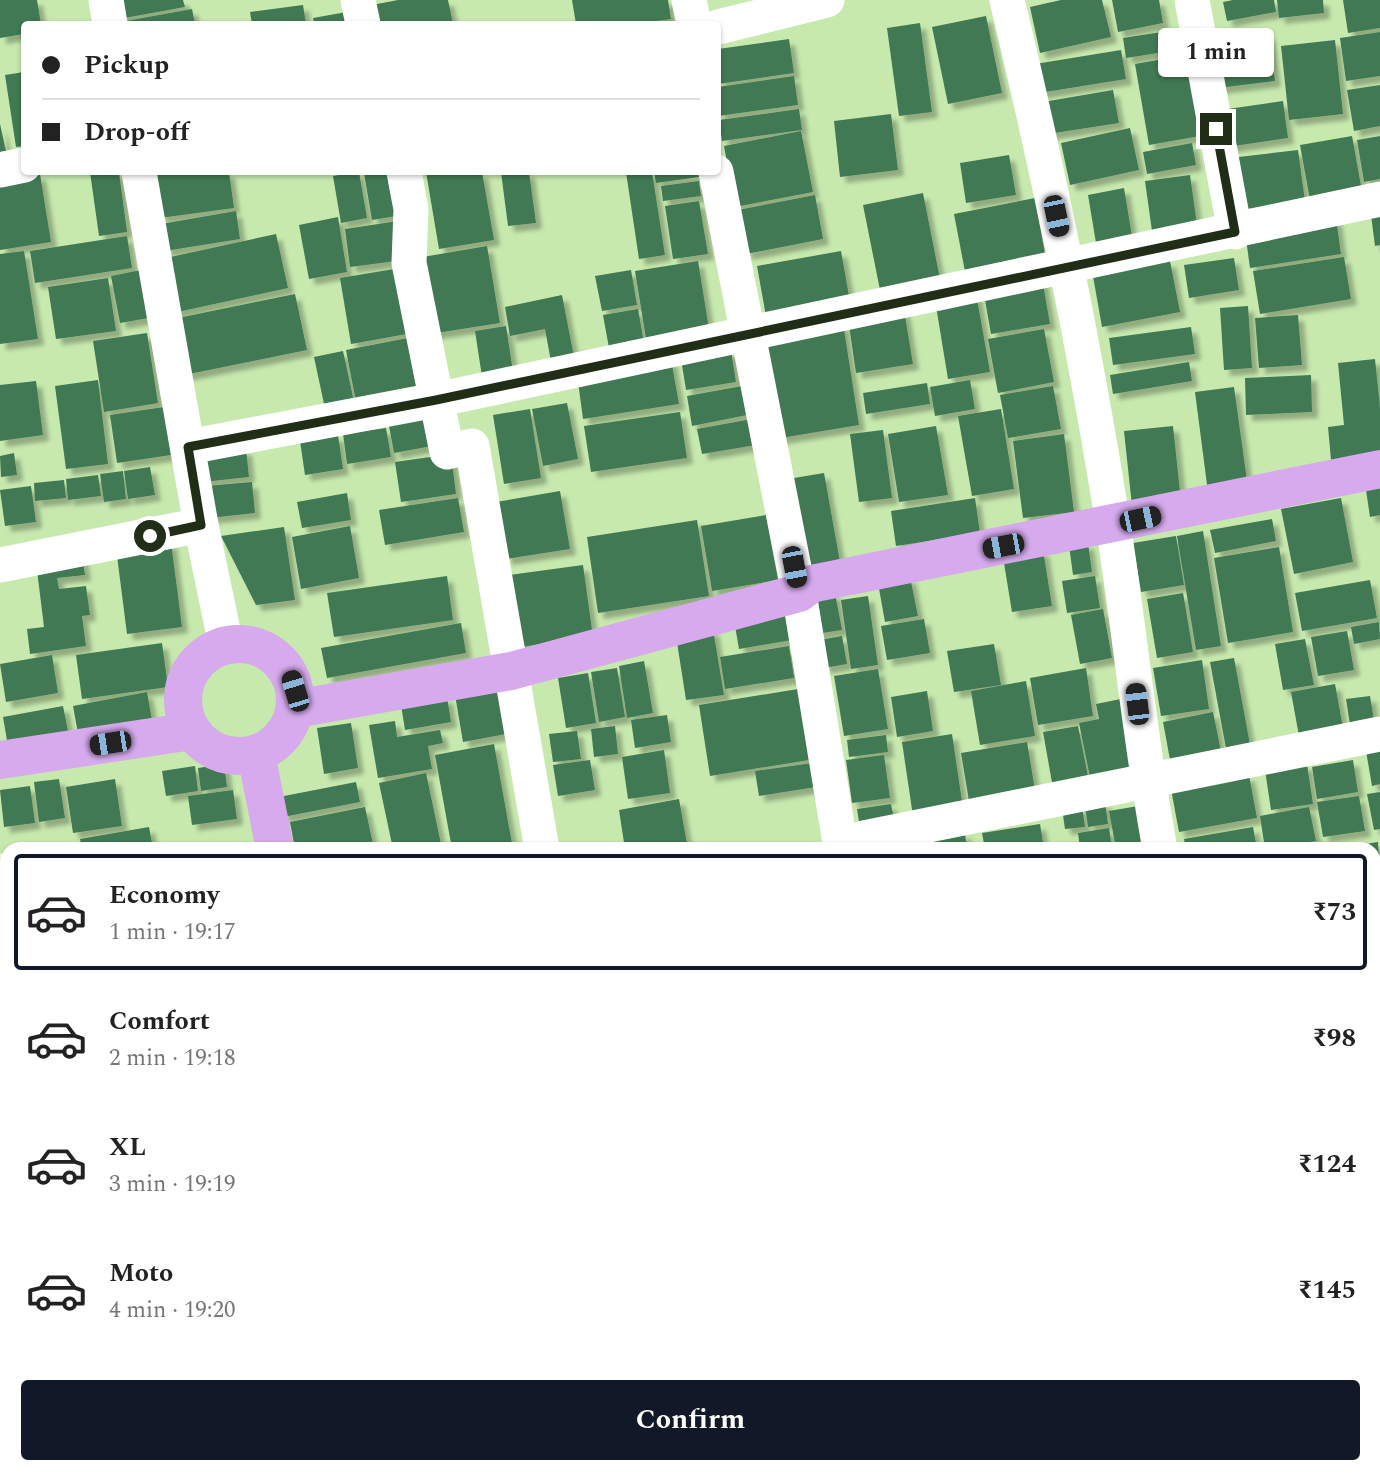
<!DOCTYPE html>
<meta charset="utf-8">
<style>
body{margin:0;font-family:Spectral,serif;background:#f2f2f2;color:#222;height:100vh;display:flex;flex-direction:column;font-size:26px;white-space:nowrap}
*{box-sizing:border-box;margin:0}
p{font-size:23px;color:#767676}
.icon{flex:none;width:38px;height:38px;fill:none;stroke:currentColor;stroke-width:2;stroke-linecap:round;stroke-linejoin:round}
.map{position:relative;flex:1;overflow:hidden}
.side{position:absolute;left:0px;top:842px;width:1381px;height:632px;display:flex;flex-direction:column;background:#fff;border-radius:21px 21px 0 0;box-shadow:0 2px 5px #0004}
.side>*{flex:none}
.top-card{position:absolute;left:21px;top:21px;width:700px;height:154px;border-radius:7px;box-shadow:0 2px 5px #0004;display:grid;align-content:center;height:154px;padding:0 21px;background:#fff}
.end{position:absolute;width:32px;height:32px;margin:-16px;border:9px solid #212e17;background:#fff;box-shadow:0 0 0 4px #fff}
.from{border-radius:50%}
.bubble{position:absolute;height:49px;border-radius:7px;background:#fff;box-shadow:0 2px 5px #0004;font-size:23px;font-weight:700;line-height:49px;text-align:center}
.car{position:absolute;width:21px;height:42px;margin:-21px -10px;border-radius:9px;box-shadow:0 0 5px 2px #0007;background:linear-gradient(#222 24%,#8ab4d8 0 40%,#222 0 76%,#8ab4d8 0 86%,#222 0)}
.top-card b{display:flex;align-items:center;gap:24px;height:66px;font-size:26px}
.top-card b+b{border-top:2px solid #e0e0e0}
.top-card i{width:18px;height:18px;background:#222}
ul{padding:12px 0 0;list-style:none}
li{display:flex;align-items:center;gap:21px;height:116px;margin:0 14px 10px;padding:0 7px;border:4px solid transparent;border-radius:7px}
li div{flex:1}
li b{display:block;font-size:26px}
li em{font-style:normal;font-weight:700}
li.current{border-color:#111827}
li>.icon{width:63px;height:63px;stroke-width:1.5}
.primary-button{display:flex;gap:14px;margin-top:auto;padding:14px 21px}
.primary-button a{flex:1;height:80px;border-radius:7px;background:#111827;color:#fff;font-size:28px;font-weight:700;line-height:80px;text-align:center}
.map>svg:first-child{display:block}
.building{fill:#407952;filter:url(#shadow)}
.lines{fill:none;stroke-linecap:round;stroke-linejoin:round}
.minor{stroke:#fff;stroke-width:35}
.major{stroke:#d6aaed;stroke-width:38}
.route{stroke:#212e17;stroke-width:9}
</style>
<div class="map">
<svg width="1380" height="1473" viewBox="0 0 1380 1473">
<defs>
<filter id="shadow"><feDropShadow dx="6" dy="6" stdDeviation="2" flood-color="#0004"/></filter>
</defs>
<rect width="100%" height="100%" fill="#c7e9ae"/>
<g class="building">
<path d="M0 0H37L41 24H24V34L0 38Z"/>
<path d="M116 0H183L185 7 119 19Z"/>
<path d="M398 0H448L453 24H376L372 5Z"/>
<path d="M572 0H668L671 19 637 24H576Z"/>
<path d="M1061 0H1102L1111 37 1040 53 1030 7Z"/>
<path d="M1112 0H1159L1163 23 1118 32Z"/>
<path d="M1233 0H1274L1276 12 1227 21 1223 2Z"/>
<path d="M1277 0H1323L1324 13 1279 18Z"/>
<path d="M1343 0H1380V28L1348 33Z"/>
<path d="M303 5 306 24H252L250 12Z"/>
<path d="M192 9 195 24H115V23Z"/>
<path d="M352 11 354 24H314L313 18Z"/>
<path d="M986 16 1002 93 948 104 932 27Z"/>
<path d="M920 23 932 112 899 116 887 28Z"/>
<path d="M1187 28 1190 48 1126 58 1123 38Z"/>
<path d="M1380 32V76L1346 81 1340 38Z"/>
<path d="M1269 35 1275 81 1218 88 1212 42Z"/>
<path d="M789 39 794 73 718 84V49Z"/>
<path d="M1335 40 1343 114 1289 120 1281 46Z"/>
<path d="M1121 50 1126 79 1039 93 1035 64Z"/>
<path d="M1186 55 1200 136 1149 145 1135 64Z"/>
<path d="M24 72V146L16 147 5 75Z"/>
<path d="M794 76 798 105 718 116V87Z"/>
<path d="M1380 85V126L1354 131 1347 90Z"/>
<path d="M1113 90 1119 123 1048 134 1043 102Z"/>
<path d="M1283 101 1288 138 1227 147 1221 110Z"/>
<path d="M799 109 802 130 722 141 719 120Z"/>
<path d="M891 114 898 170 840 177 834 121Z"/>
<path d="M0 124 6 151 0 152Z"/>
<path d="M1130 128 1139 170 1070 185 1061 143Z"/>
<path d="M801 131 813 192 735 207 724 146Z"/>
<path d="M1352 136 1363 197 1311 206 1300 145Z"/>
<path d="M1380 136V179L1364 182 1357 140Z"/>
<path d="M1192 143 1196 165 1147 174 1143 152Z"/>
<path d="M1298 150 1305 201 1237 210 1230 158Z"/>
<path d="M1009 155 1016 195 966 203 960 163Z"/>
<path d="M90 172H119L127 232 99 236Z"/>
<path d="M153 172H229L234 208 160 218Z"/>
<path d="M359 172 367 218 341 223 333 176Z"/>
<path d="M373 172H389L396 216 372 220 364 173Z"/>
<path d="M426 172H482L494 240 439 249Z"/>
<path d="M501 172H529L536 223 508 226Z"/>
<path d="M626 172H652L665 255 639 259Z"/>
<path d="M654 172H698L699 177 656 183Z"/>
<path d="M40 174 51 242 0 250V180Z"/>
<path d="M1190 175 1197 225 1152 231 1145 181Z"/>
<path d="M699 181 701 196 663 201 661 186Z"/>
<path d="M1124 188 1134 248 1098 255 1088 195Z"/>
<path d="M923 193 940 279 880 290 863 205Z"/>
<path d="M815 195 823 239 746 254 738 210Z"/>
<path d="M1035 198 1047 266 967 282 954 214Z"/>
<path d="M699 201 708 254 673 259 665 206Z"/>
<path d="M1380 206V245L1375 246 1370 207Z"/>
<path d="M236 211 240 239 165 251 161 224Z"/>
<path d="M338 217 347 272 309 279 299 225Z"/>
<path d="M1336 218 1341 254 1250 268 1245 231Z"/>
<path d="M398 221 404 260 350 267 345 229Z"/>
<path d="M276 234 288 288 173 313 161 259Z"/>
<path d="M127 236 132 268 35 283 30 251Z"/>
<path d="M487 246 500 323 430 334 417 258Z"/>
<path d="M24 251 38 339 0 344V254Z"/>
<path d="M841 251 851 307 767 322 757 266Z"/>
<path d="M1344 257 1351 299 1260 314 1253 271Z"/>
<path d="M1234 258 1239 290 1189 298 1184 265Z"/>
<path d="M698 261 709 329 646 339 635 271Z"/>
<path d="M1170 261 1180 312 1102 327 1093 276Z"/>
<path d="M406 267 418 332 351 344 340 278Z"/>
<path d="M151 268 160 316 120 323 111 276Z"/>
<path d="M631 270 637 305 602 311 595 276Z"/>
<path d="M108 278 116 331 56 339 48 287Z"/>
<path d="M1042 278 1050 324 991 334 983 289Z"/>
<path d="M976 293 990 372 948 379 935 300Z"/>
<path d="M295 294 307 350 184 375 173 319Z"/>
<path d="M562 295 575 362 552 367 545 329 510 336 505 307Z"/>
<path d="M1248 306 1252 368 1224 370 1220 308Z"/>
<path d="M638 309 644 343 609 348 603 315Z"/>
<path d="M904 310 913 364 856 373 848 319Z"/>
<path d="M1298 315 1302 365 1259 368 1255 318Z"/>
<path d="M843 323 859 425 775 439 758 336Z"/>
<path d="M506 326 514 378 483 383 475 331Z"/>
<path d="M1191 327 1195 354 1113 365 1109 338Z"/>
<path d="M1044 329 1054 382 998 393 988 339Z"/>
<path d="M147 333 158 403 104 412 93 341Z"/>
<path d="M408 338 418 390 356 402 346 350Z"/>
<path d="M731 350 736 382 686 390 681 359Z"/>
<path d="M343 351 356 411 327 418 314 357Z"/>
<path d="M671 359 679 404 583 419 577 374Z"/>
<path d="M1375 359 1380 408V454L1331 460 1328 427 1344 425 1338 363Z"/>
<path d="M1189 362 1192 381 1113 394 1110 375Z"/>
<path d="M1311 375 1312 412 1246 415 1245 378Z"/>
<path d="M98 380 108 464 66 469 55 386Z"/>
<path d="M970 380 975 409 935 416 930 387Z"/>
<path d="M36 381 43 435 0 441V385Z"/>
<path d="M927 383 930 404 866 414 863 393Z"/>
<path d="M742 386 747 415 692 426 687 396Z"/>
<path d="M1053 386 1061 429 1008 438 1000 395Z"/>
<path d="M1234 387 1249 495 1209 500 1195 392Z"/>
<path d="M567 403 578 459 543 466 532 409Z"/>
<path d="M436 406 443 444 394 453 387 415Z"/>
<path d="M164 407 171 455 117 463 110 415Z"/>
<path d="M530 409 541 478 504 484 493 415Z"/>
<path d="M1001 409 1014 489 972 496 958 416Z"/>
<path d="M680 412 687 458 591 472 584 426Z"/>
<path d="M757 418 762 444 702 454 697 429Z"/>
<path d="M936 426 948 495 899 502 888 434Z"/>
<path d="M1173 426 1181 501 1132 506 1124 431Z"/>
<path d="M386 428 391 457 347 464 343 434Z"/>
<path d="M883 430 892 498 859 502 850 434Z"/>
<path d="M1064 434 1074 512 1023 518 1013 441Z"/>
<path d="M338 435 343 469 305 475 300 441Z"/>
<path d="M246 449 249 477 203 482 200 454Z"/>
<path d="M14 453 17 475 1 477 0 456Z"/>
<path d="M451 454 456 494 401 502 395 462Z"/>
<path d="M150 467 155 495 128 499 124 471Z"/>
<path d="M123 471 126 499 104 502 100 474Z"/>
<path d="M824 473 840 562 804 568 788 479Z"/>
<path d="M98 475 101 496 68 500 66 479Z"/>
<path d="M64 480 66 498 35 501 34 483Z"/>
<path d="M252 482 255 513 209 518 206 486Z"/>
<path d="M31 486 36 522 5 526 0 490Z"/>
<path d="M1380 487V515L1370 517 1366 490Z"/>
<path d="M560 491 570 549 506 559 496 502Z"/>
<path d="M347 493 351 520 302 528 297 502Z"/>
<path d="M458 498 464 532 385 545 379 510Z"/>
<path d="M975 498 980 533 896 546 891 511Z"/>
<path d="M1341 498 1353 562 1294 574 1281 509Z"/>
<path d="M766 515 778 580 712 591 701 526Z"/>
<path d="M1272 519 1276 541 1215 553 1210 530Z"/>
<path d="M697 520 709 596 598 613 587 537Z"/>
<path d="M350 526 359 578 301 589 292 537Z"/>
<path d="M284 527 295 600 256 605 221 536Z"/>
<path d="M1203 531 1221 646 1196 650 1177 536Z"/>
<path d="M1176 536 1184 585 1141 592 1133 543Z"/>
<path d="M171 542 182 627 127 634 116 548Z"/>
<path d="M1088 543 1092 572 1073 575 1069 545Z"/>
<path d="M1279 547 1293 632 1228 643 1214 558Z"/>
<path d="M1043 550 1052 606 1012 612 1003 557Z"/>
<path d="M82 556 85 575 57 578 59 589 86 586 90 615 82 616 86 646 30 654 27 629 44 627 36 562Z"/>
<path d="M583 565 593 637 512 648 502 576Z"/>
<path d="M447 576 453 620 334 637 327 593Z"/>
<path d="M1095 576 1100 608 1067 613 1062 581Z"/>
<path d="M910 577 918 616 885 622 878 583Z"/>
<path d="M1370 580 1377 618 1302 631 1295 593Z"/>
<path d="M835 593 842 630 816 634 810 597Z"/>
<path d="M1183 593 1193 652 1157 658 1147 599Z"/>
<path d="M868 596 878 665 851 669 841 600Z"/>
<path d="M1103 609 1112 658 1080 664 1071 615Z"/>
<path d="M788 611 792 640 739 649 734 620Z"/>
<path d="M924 619 930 653 887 660 881 626Z"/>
<path d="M1379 622 1380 639 1354 644 1351 627Z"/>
<path d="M461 623 466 653 327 678 321 648Z"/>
<path d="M713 629 724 695 686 700 676 636Z"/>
<path d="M1347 631 1354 670 1318 676 1311 637Z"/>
<path d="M842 636 847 664 824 668 819 640Z"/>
<path d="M1305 639 1314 685 1283 690 1275 644Z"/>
<path d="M162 643 168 687 82 699 76 655Z"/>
<path d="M994 644 1001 685 954 692 947 651Z"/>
<path d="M789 646 794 678 725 689 720 657Z"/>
<path d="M52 655 58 693 6 702 0 664Z"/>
<path d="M1234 658 1251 750 1227 754 1210 662Z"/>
<path d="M1202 660 1209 709 1161 716 1153 668Z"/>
<path d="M644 661 653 713 627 718 619 666Z"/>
<path d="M617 668 625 717 599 722 591 672Z"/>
<path d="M1086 668 1093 716 1038 725 1030 678Z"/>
<path d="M878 669 888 729 844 736 834 676Z"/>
<path d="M588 673 596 723 566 728 558 678Z"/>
<path d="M1026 681 1035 736 980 745 971 691Z"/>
<path d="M1335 684 1343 728 1299 736 1291 692Z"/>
<path d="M497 687 506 734 463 742 455 695Z"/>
<path d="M798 689 809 760 710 776 699 705Z"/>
<path d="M927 691 933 731 897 737 891 697Z"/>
<path d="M147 692 153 726 79 739 73 706Z"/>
<path d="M1370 696 1374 721 1350 725 1346 699Z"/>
<path d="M447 697 451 722 405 730 401 705Z"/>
<path d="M1121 699 1135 768 1090 777 1079 723 1099 719 1096 704Z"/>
<path d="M63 706 70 741 9 752 3 717Z"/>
<path d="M1213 712 1222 756 1171 765 1163 722Z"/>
<path d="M667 715 671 742 635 748 631 720Z"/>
<path d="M395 721 397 737 440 730 443 743 428 746 432 769 378 778 369 725Z"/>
<path d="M351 723 358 768 324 774 317 728Z"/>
<path d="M615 726 618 754 594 757 591 729Z"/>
<path d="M1078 726 1089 781 1053 788 1043 732Z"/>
<path d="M577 731 581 759 553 762 549 734Z"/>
<path d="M952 734 963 808 913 816 902 742Z"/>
<path d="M886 735 888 752 849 757 847 740Z"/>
<path d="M1027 742 1035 790 969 801 961 753Z"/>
<path d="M1380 742V784L1372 786 1365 745Z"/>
<path d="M494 744 513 849H452L435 755Z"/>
<path d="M664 750 670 793 628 799 622 757Z"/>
<path d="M884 755 890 798 852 803 846 760Z"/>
<path d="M590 760 595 790 558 796 553 765Z"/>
<path d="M1353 760 1358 792 1317 799 1312 767Z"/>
<path d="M813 763 816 787 759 796 755 771Z"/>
<path d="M224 764 227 787 201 791 198 768Z"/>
<path d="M1307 764 1313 804 1271 810 1265 770Z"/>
<path d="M195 766 198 791 166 796 162 771Z"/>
<path d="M426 773 442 849H393L379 783Z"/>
<path d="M1249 775 1257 818 1179 832 1171 789Z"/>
<path d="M59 779 65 818 39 822 34 782Z"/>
<path d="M115 779 122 826 73 833 66 787Z"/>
<path d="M356 782 360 802 283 817 279 797Z"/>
<path d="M30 786 35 823 4 827 0 790Z"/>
<path d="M233 790 237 819 192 825 188 796Z"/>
<path d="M1380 792V829L1374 830 1367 794Z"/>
<path d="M1359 796 1365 831 1323 837 1317 802Z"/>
<path d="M679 799 688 849H625L619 810Z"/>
<path d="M1105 802 1108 824 1088 827 1085 805Z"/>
<path d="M891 804 895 824 860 829 857 809Z"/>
<path d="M1144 805 1151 844 1116 849 1109 811Z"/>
<path d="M1082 806 1085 827 1065 829 1062 808Z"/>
<path d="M365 807 374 849H295L290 822Z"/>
<path d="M1309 807 1316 841 1265 849 1260 816Z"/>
<path d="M1040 824 1044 849H985L982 833Z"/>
<path d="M149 827 153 849H82L80 839Z"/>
<path d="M1253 827 1257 849H1186L1184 839Z"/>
<path d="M1109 828 1112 849H1080L1078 833Z"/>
<path d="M965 833 967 849H924L922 839Z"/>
<path d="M1378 842 1380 879 1374 880V849L1347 847Z"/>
<path d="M1380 882V910L1374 911V883Z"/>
<path d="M1380 914V956L1377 957 1374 941V916Z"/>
<path d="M6 948 7 1005 0 1006V949Z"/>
<path d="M1380 1031V1080L1376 1081 1374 1032Z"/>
<path d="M7 1038V1087L0 1088V1039Z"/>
<path d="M7 1096V1142L2 1143 0 1098Z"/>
<path d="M1380 1119V1148L1374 1149V1120Z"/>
<path d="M1379 1151 1380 1173 1374 1174V1152Z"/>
<path d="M1380 1177V1254L1374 1255V1178Z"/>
<path d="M7 1249V1313L0 1314V1250Z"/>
<path d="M7 1373V1466H48L49 1473H5L0 1443V1375Z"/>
<path d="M194 1466H232V1468L195 1473Z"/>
<path d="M343 1466 344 1473H296L295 1467Z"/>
<path d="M513 1466H544L545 1473H514Z"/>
<path d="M548 1466H581L582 1473H549Z"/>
<path d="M583 1466H632V1468L584 1473Z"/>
<path d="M666 1466H708V1469L685 1473H667Z"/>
<path d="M718 1466H789L790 1473H719Z"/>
<path d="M801 1466H837L838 1470 802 1473Z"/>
<path d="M1079 1466H1117V1470L1081 1473Z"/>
<path d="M1178 1466H1203L1204 1473H1167L1166 1469Z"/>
<path d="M1363 1466H1366L1367 1473H1337Z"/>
<path d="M1278 1467 1279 1473H1252V1472Z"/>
</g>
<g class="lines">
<g class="minor">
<path d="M106 0 110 24"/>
<path d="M358 0 363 24"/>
<path d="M689 0 694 24"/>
<path d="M1007 0C1049 173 1085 348 1113 524 1130 632 1140 741 1160 849"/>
<path d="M1192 0 1235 232"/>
<path d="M718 27 827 0"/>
<path d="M0 170 24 165"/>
<path d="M139 172 201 525 226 645"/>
<path d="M404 172 411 209 409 263 447 452 472 446 542 849"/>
<path d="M716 172 799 593 841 849"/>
<path d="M188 447 436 400 1380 199"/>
<path d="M0 565 201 525"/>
<path d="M846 849 864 838 1380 734"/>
<path d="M0 871 7 912"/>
<path d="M0 1023 7 1022"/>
<path d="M0 1338 7 1337"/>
<path d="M1374 1382 1380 1381"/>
<path d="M125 1466 126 1473"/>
<path d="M985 1466 994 1473"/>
<path d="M1297 1466 1299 1473"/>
</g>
<g class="major">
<circle cx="239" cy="700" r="56"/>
<path d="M295 709 511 671 799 593 811 584 1380 469"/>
<path d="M256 754 275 849"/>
<path d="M0 760 192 731"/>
<path d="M396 1466 397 1473"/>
</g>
</g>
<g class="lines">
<path class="route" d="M150 536 201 525 188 447 436 400 1235 232 1216 129"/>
</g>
</svg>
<i class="end from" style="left:150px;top:536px"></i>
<i class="end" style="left:1216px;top:129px"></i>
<div class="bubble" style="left:1158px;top:28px;width:116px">1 min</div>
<i class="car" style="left:1056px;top:216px;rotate:168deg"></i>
<i class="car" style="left:1140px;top:519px;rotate:78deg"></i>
<i class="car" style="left:1003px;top:546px;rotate:259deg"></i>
<i class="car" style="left:794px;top:567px;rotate:169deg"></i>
<i class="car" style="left:295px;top:691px;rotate:343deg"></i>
<i class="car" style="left:1137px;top:704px;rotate:353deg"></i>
<i class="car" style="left:110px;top:743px;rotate:261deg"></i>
<div class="top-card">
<b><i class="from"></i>Pickup</b>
<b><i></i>Drop-off</b>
</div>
<section class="side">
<ul>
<li class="current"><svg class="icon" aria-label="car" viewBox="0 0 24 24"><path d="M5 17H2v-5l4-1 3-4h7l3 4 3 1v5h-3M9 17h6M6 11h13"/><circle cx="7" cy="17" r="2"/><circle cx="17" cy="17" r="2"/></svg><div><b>Economy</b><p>1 min · 19:17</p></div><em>₹73</em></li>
<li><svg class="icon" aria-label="car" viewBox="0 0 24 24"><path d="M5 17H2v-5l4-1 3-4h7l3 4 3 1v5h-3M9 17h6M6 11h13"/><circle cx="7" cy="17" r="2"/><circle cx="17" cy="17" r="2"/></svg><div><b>Comfort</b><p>2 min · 19:18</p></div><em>₹98</em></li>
<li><svg class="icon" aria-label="car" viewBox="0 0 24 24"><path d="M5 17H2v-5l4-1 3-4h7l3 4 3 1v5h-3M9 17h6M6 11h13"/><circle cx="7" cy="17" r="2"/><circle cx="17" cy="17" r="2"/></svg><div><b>XL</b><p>3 min · 19:19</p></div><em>₹124</em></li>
<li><svg class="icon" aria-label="car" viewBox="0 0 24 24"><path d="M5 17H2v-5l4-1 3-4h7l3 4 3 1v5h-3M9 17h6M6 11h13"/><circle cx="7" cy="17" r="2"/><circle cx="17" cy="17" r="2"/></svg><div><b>Moto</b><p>4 min · 19:20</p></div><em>₹145</em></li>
</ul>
<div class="primary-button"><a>Confirm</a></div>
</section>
</div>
